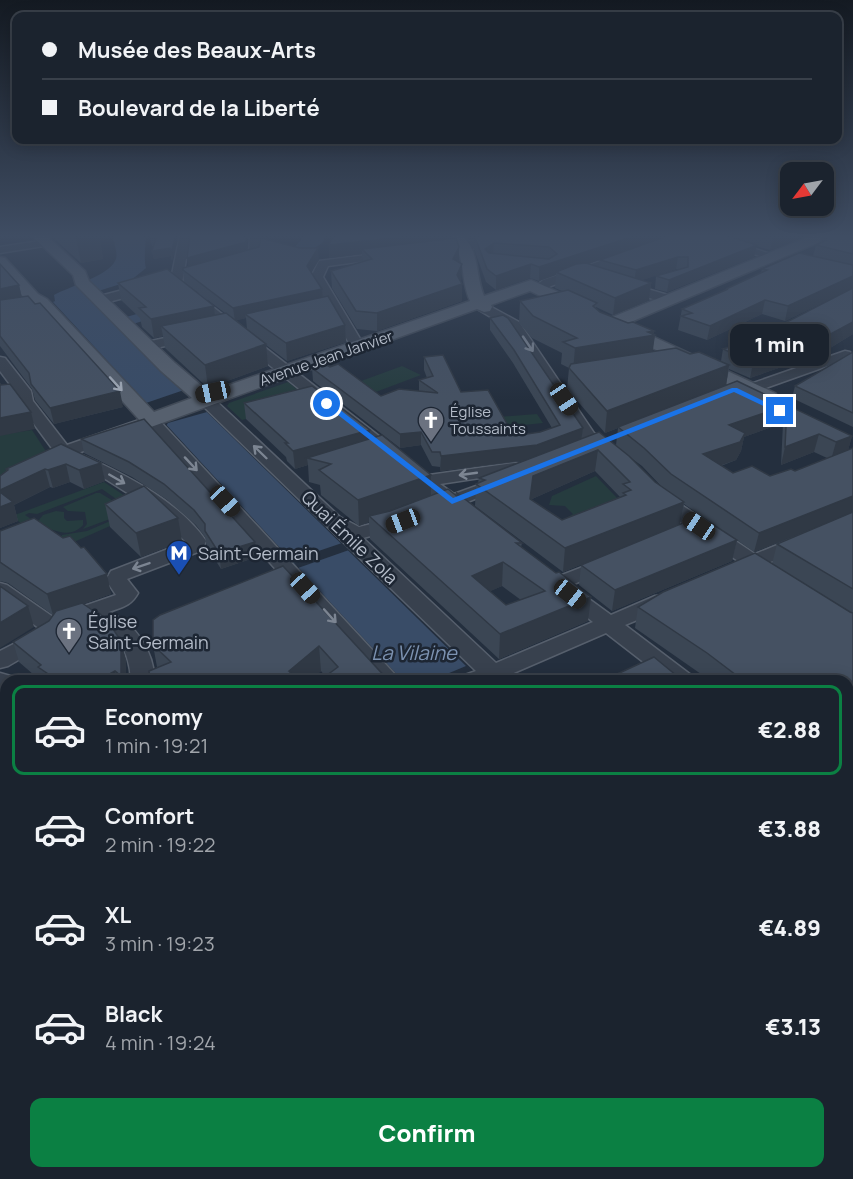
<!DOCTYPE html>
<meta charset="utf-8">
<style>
body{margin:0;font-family:Manrope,sans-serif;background:#242b36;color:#f1f3f6;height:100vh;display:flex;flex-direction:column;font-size:22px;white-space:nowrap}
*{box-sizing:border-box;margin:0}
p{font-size:20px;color:#a0a4aa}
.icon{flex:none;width:33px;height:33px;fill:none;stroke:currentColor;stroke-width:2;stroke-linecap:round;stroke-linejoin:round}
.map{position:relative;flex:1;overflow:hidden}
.side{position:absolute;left:0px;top:675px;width:854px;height:504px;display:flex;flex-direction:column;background:#1b232e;border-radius:18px 18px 0 0;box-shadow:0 3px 15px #0003,0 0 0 2px #39404a}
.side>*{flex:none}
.top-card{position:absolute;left:12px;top:12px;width:830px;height:132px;border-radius:12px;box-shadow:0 3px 15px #0003,0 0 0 2px #39404a;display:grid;align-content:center;height:132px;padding:0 30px;background:#1b232e}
.needle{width:39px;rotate:238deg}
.fabs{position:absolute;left:780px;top:162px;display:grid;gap:12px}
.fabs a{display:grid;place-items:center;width:54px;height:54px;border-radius:12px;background:#1b232e;box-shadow:0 3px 15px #0003,0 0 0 2px #39404a;font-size:30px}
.end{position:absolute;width:27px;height:27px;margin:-14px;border:8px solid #1a73e8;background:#fff;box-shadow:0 0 0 3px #fff}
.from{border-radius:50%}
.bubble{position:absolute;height:42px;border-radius:12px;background:#1b232e;box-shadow:0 3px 15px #0003,0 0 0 2px #39404a;font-size:20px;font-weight:800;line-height:42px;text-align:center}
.car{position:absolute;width:18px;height:36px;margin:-18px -9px;border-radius:8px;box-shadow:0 0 4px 2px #0007;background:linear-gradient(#222 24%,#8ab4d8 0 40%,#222 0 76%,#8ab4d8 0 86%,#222 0)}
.top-card b{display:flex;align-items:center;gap:21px;height:57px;font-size:22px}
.top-card b+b{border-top:2px solid #39404a}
.top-card i{width:15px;height:15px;background:#f1f3f6}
ul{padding:10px 0 0;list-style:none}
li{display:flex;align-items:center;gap:18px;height:90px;margin:0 12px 9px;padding:0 18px;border:3px solid transparent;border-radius:12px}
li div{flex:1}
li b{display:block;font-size:22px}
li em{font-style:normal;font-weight:800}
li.current{border-color:#0b8043}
li>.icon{width:54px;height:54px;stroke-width:1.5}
.button{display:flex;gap:12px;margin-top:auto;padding:12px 30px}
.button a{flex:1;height:69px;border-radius:12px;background:#0b8043;color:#fff;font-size:24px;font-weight:800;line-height:69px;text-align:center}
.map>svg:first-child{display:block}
.green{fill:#263c3f}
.water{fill:#394c67}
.pier{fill:#242f3e}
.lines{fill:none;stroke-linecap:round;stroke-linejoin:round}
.minor-casing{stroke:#565f6c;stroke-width:3}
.major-casing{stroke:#414a57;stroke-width:3}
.minor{fill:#38414e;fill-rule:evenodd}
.major{fill:#56606e;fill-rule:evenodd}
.wall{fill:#3b4654;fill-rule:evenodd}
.shaded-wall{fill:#303945}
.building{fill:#455162;stroke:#303945;stroke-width:1.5;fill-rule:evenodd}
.oneway{stroke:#7c8592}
.oneway2{stroke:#a1aab7}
.route{fill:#1a73e8}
.labels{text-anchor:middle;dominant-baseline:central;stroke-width:5;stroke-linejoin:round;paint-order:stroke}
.far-street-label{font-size:15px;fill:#b4bcc9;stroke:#1d2633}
.far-poi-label{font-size:15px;fill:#b4bcc9;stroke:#1d2633;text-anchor:start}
.street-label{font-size:18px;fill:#b4bcc9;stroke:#1d2633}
.poi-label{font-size:18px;fill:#b4bcc9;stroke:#1d2633;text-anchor:start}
.water-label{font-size:20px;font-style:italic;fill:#7c92b1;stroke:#1d2633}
</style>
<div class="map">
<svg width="853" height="1179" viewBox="0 0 853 1179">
<rect width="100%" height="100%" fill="#242f3e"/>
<g class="green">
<path d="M402 366 421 375 373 393 353 384Z"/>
<path d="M288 382 313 402 242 420 227 406 229 403Z"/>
<path d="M537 414 543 423 504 427 498 417Z"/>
<path d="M32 430 47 453 0 475V435Z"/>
<path d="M596 476 618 499 560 543 562 521 572 518 568 517 573 514 565 506 549 505 552 496Z"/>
<path d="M104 482 146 510 56 550 62 535 87 531 115 519 119 501 102 489 37 514 29 513 25 515 31 519 23 525 12 516Z"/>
<path d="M96 493H100L115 502 110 519 83 529 87 524 85 512 68 511 63 507Z"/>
<path d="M56 511 64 512V518L67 521 83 520V525C71 539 52 531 39 523V520L43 515Z"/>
</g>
<path class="water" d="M112 235H142L146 239C145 247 144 262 146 268L130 281 92 293 113 321 187 299 212 285 295 247 305 235H326L322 243 313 249 213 298 121 328 466 666 430 681H403L53 302 55 301 54 295C68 287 108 276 115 261 119 255 114 243 112 235Z"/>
<g class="pier">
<path d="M184 390 207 412 168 423 166 426 146 403Z"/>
<path d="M342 543 349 550 298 568 292 560Z"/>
</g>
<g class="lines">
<g class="minor-casing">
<g id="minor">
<path d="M180 235H190L182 283 429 475 514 463 520 464 523 468 520 472 514 473 440 484 454 494 501 477 507 478 510 482 507 486 465 503 471 510 469 514 462 516 449 509 441 512 434 510 432 506 438 500 172 287 170 284Z"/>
<path d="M250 235H260L259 256 234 263 230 262V258L249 252Z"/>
<path d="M500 235H517L516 237C500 241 448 259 436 249 441 246 489 237 500 235Z"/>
<path d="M696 235H711L777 256 771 259 767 258 697 237Z"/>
<path d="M46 240 50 241V245L0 253V247Z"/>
<path d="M390 252 396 255 394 257 328 266 323 277 365 347 363 350H353L311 277 319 261Z"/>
<path d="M625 253 631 256 629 258 551 286 543 292H535L533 289 543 280Z"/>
<path d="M623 282 675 297 676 300 670 304 619 289 617 286Z"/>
<path d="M146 284 150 285 152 288 150 291 101 304 95 300 96 297Z"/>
<path d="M484 303 519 322 594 433 618 450 621 454 618 458H606L582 440 509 328 479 310 478 307Z"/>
<path d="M192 332 197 333 199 336 197 339 147 350 140 346 142 343Z"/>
<path d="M845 351 850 352 852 355 850 358 746 395 741 397 733 392 736 389Z"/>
<path d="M0 357 5 358 31 391 33 401 67 445 145 418H157L401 681H376L148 427 78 453C122 473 178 500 206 541L202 550 198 552 127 579 138 593C131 606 122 607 109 612 137 625 153 650 155 681H131C130 653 117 627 88 620L66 627 58 625 56 629 48 631 40 629 0 599V583L7 585 56 619 58 615 116 595 106 580 111 571 186 542 151 508 107 480 64 459 0 489V477L54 451 17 401 15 391 0 371Z"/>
<path d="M207 396 213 398 340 517 359 527 395 518 402 520 405 524 402 528 363 538 496 663 593 622 560 596 556 592 558 590 549 588 546 584 549 580 606 558 613 560 616 564 613 568 569 586 574 588 611 615 655 596 663 595 671 596 674 601 671 606 625 625 691 675 695 681H668L606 633 509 675 511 681H461L465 675 476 671 201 404 199 401Z"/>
<path d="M658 492 665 494 755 554 853 514V527L768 563 779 573 776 577 769 579 751 570 744 572 737 570 734 566 738 561 651 502 649 498 651 494Z"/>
<path d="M41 630 49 632 52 637 49 642 8 666 0 668V651Z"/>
<path d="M0 673 14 677 17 681H6V691L0 689Z"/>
<path d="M853 743V763L848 764V744Z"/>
<path d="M848 801 853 802V826L848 824Z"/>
<path d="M848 995 853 997V1030L848 1028Z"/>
<path d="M853 1052V1088L848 1090V1054Z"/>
<path d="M848 1160 853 1165V1179H819L816 1173H848Z"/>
<path d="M386 1173H424L427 1179H389Z"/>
<path d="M704 1173H747L744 1179H701Z"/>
</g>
</g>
<g class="major-casing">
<g id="major">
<path d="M31 235H46L85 271 89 281 175 363 209 392 470 301C459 275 468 262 449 237L451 235H462C480 252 475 274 484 296L531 280 590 306 592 310 590 314H578L530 291 491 305 492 307 490 311 484 312 477 309 151 427 144 425 35 305 26 300 0 270V257L5 258 38 294 47 299 154 412 192 398 161 371 76 285 73 275Z"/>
<path d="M813 235H831L829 238 626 324 775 393 778 397 775 401H761L613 329 604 332 598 331 595 327 598 323Z"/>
</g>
</g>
<use href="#minor" class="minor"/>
<use href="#major" class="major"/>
</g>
<g class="wall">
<path d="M50 235H103L104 240H100L103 259 81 263Z"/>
<path d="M150 235H179L172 261 171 256 154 259 152 251 154 246H152V243L151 244Z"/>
<path d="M190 235 248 238H247V250L319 260 311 272 322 289V298L345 325 346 342 287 361 266 345 268 366 208 388 165 348 163 336 154 338 142 327 140 318 121 300 118 283 214 306 215 315 225 313 184 282 183 270 188 267ZM246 318 247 329 236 320Z"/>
<path d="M451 235V239L459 263 462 264 461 282 462 301 377 331 357 329 332 288 331 271 363 262 362 254 329 258V245Z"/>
<path d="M464 235H808L770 250 756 246 754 257 667 292 655 289 656 276 680 269H676L641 280 651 283 649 300 613 315 596 307V309L600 312 628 323 654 331 653 334 655 335 652 351 690 354 721 361 723 349 750 341 851 289 785 321 762 314 707 340 678 330 682 309 725 291 726 289 761 273 762 269 813 256 816 245 820 243 822 235H853V334L822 353 750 378 729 369 726 385 737 381 852 436 848 450 853 448V731L848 734V681H711L635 628 638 607 772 564 777 544 841 518 754 552 737 540 732 561 612 611 579 585 581 565 731 537 684 504 680 524 563 572 475 506 476 484 478 483 479 478 524 461 440 471V467L432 466 421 445 400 448 313 381 312 368 381 396 419 391V380L427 378 424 370V357L461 392 514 436 540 432 552 428 513 363 490 330V318L583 428 581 439 616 445 618 428 605 433 567 389 569 368 561 364 562 353 532 338 519 323 520 301 562 291 555 288 556 275 539 281 530 278 496 290 486 282 474 249 475 239 469 240ZM607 257 600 260 599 267 588 264ZM783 423 781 465 814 452 827 458 795 471 770 476 733 473 721 466 736 460 741 451 744 437ZM631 458 642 466 663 488 655 482ZM595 471 620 497 562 520 532 500V499Z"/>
<path d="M0 264 19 285 22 297 123 407 54 424 35 400 32 389 0 346Z"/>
<path d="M853 352V427L792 398 795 386Z"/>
<path d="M244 403 370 430V439L431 475V495L457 496V493L522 543 521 547 588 621 499 659 370 539 369 522 359 526 321 495 320 485 309 482 308 465 295 469 287 461 286 457 246 419ZM502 586 521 600 506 605 490 591Z"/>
<path d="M144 419 257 557 221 569 207 547 205 537 196 525 166 499 132 477 84 453 81 439Z"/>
<path d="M61 444 101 463 105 481 84 489 70 482 53 488 50 487 14 505 18 521 0 528V476L7 472 6 469Z"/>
<path d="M105 504 182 541 141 557 110 527Z"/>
<path d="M0 531 111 594 83 604 117 634 121 641 126 661V681H41L19 662 13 642 49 621 53 615 8 583 0 581Z"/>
<path d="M283 566 388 680 325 676 321 671 309 681H150L157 667 153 645Z"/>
<path d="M848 814 853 819V898L848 893Z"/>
<path d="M853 941V981L848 976V945Z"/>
<path d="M426 1173H683L676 1179H428Z"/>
</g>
<g class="shaded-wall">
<path d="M83 235H103L104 240H100L103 259 81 263 76 237Z"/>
<path d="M176 235H179L172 261 171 253Z"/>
<path d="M229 235H249L248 238H247V250L188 267 187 258Z"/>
<path d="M262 235H285L262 237Z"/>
<path d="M420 235H451V244L362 249V254L329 258V245Z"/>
<path d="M469 235H492L475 237V239L469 240Z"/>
<path d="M637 235H672L559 274 556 272V275L539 281V267Z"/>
<path d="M780 235H808L770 250 773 237Z"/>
<path d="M494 243 493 256 485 262V249Z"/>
<path d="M757 245 754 257 667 292 669 280Z"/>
<path d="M459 247V263L453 259Z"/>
<path d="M170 248 171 256 154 259 152 251Z"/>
<path d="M318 248 319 260 308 277 307 266Z"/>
<path d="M678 257 676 269 634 283 636 270Z"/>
<path d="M462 264 461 281 459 285 462 284V301L377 331V313L457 275Z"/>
<path d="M531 264 530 278 496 290V276Z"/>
<path d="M853 276V288L785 321 788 306Z"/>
<path d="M651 283 649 300 613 315 615 298Z"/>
<path d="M19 285 22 299 0 304V289Z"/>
<path d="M322 289 323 301 245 314 246 318 235 321 233 308Z"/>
<path d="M765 300 762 314 707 340 710 326Z"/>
<path d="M214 306 216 325 161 326 163 336 154 338 151 319Z"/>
<path d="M853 322V334L822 353 750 378 753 363Z"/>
<path d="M345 325 346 342 287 361 286 343Z"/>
<path d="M654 331 653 336 655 335 652 357 573 371 575 348Z"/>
<path d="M266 344 268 366 208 388 205 365Z"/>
<path d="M729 365 726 386 605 433 607 411Z"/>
<path d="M120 391 123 407 54 424 50 408Z"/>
<path d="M787 405 783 423 744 437 741 451 736 460 699 473 703 454 729 425Z"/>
<path d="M31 412 35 429 0 436V418Z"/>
<path d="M583 428 581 441 536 459 440 471 441 456Z"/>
<path d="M370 430V447L307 458 308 465 295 469 293 451Z"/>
<path d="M421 432V445L400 448V434Z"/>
<path d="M819 434 814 452 781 465 785 447Z"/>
<path d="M852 436 847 454 831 460 836 442Z"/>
<path d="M598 450 595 471 532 499 528 521 530 499 533 476Z"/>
<path d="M101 463 105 481 84 489 79 470Z"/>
<path d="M66 464 70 482 53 488 48 470Z"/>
<path d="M45 469 50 487 14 505 18 521 0 528V490Z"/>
<path d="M431 475V500L374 520 369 516V522L359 526 358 500Z"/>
<path d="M853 496V513L754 552 759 533Z"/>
<path d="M684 502 680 524 563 572 565 548Z"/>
<path d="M178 518 182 541 141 557 136 533Z"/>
<path d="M737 540 732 561 612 611 615 590Z"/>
<path d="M255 542 257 557 221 569 219 553Z"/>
<path d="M503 562 502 586 471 600 472 576Z"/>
<path d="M107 574 111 594 53 615 47 594Z"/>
<path d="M591 597 588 621 499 659 500 634Z"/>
<path d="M28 606 34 627 0 648V623Z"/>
<path d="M121 641 126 661V681H123L121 676Z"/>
<path d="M319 646 321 671 309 681H280L289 671Z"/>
<path d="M115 671 117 681H97Z"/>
<path d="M853 714V731L848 734V717Z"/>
<path d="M6 738V764L0 761V742Z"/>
<path d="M6 836V862L0 864V839Z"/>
<path d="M6 1055V1082L0 1085V1058Z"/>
<path d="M664 1173H683L676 1179H657Z"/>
</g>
<g class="building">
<path d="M73 235H89L76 237Z"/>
<path d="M149 235H176L171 253 170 248 152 251 156 238H151L152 235Z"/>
<path d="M190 235H239L246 237V242L187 258Z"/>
<path d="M338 235H420L329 245 332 238Z"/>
<path d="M483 235H637L539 267 531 264 496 276 487 269 475 237ZM494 243 549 247 557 254 549 259 489 253 485 249Z"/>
<path d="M670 235H725L757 245 669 280 656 276 688 267V257H678L636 270 600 260Z"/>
<path d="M763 235H780L773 237Z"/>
<path d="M824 235H853V254L816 245 827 240Z"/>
<path d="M261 238 300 248H318L307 266 322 289 233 308 183 270V268L259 247Z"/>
<path d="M456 238 459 247 453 259 462 264 457 275 462 284 377 313 356 311 331 271 372 259 362 249Z"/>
<path d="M799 253 853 265V276L788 306 765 300 710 326 681 316 692 313 682 309 728 289H726L767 270 762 269Z"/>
<path d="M586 263 651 283 615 298 556 272 576 264Z"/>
<path d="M0 264 19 285 0 289Z"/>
<path d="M167 269 214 306 151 319 139 308 146 307 118 283Z"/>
<path d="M853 288V322L825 337 753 363 723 349 750 341Z"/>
<path d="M568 290 597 303 593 306 600 312 628 323 633 322 654 331 648 332 655 335 575 348 563 342 577 338 533 316 520 301Z"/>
<path d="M28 296 35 304 40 303 120 391 50 408 31 384 29 373 0 336V300Z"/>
<path d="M328 296 345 325 286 343 245 314Z"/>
<path d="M226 313 266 344 205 365 161 326Z"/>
<path d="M503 315 508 318 583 428 537 445 441 456 440 452H432L421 432 400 434 312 368 324 364 330 367 338 364 381 396 399 389 438 393 419 380 433 376 424 357 443 355 461 392 488 390 514 436 540 432 560 425 514 350 490 318Z"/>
<path d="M676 348 690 354 699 352 729 365 607 411 569 368 571 364Z"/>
<path d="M853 352V413L795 386Z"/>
<path d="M737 381 852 436 836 442 819 434 785 447 787 405 729 425 745 433 740 442 703 454 733 473 752 466 770 476 791 469 795 471 853 448V496L759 533 671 474 644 448 618 427Z"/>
<path d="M0 383 1 385 10 384 31 412 0 418Z"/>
<path d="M312 386 370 430 293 451 285 443H288L244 403Z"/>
<path d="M144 419 255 542 219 553 205 531V524L194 510 164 484 129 462 81 439Z"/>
<path d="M599 432 629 456 655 482 684 502 565 548 476 484 485 480 479 478ZM598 450 630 482 623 484 631 490 623 493 626 495 562 520 530 499 533 476Z"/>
<path d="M382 435 431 475 358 500 319 470 331 464 307 458Z"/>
<path d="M61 444 101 463 79 470 66 464 48 470 45 469 0 490V476L8 470 6 469Z"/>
<path d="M144 486 178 518 136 533 105 504Z"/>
<path d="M448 489 459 498 457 493 522 543H516L556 573 559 572 591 597 500 634 369 516 390 511ZM503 562 545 591 506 605 472 576Z"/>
<path d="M0 492 13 502 0 507Z"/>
<path d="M853 512V589L777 544Z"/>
<path d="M700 516 737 540 615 590 581 565Z"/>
<path d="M34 518 63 538 70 536 81 548 84 547 107 574 47 594 0 562V531Z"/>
<path d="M755 553 850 612 853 613V714L848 717V681H744L707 653 638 607 663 592Z"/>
<path d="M283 566 388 680 385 681H319L338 667 319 646 289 671 291 672 280 681H150L149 671 171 662 153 645V620L160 615Z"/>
<path d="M0 586 28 606 0 623Z"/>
<path d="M82 603 95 612 97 611 115 628 113 629 121 641V676L115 671 97 681H49L54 678 38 667 41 665 13 642 49 621 56 611Z"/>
<path d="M654 657 683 681H602Z"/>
<path d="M0 707 6 712V738L0 742Z"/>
<path d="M6 756V776L0 761V758Z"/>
<path d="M6 807V836L0 839V810Z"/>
<path d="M848 814 853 819V871L848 866Z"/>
<path d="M6 867V897L0 879V869Z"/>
<path d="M6 935V1055L0 1058V938Z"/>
<path d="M853 941V953L848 948V945Z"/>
<path d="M437 1173H664L657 1179H441Z"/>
<path d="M790 1173H802L833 1179H784Z"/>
</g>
<defs><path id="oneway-shaft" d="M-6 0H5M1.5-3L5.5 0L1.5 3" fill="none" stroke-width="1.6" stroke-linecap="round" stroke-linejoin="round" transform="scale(1.5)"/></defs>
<g class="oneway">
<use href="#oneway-shaft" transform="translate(528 344) rotate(56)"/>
<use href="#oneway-shaft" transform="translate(260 452) rotate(-136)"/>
<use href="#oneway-shaft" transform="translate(191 464) rotate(47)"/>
<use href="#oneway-shaft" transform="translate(468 474) rotate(172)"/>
<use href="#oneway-shaft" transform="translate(117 479) rotate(30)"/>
<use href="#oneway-shaft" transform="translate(141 566) rotate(161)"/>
<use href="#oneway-shaft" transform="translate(330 616) rotate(48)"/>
</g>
<use class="oneway2" href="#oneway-shaft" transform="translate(116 384) rotate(48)"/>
<linearGradient id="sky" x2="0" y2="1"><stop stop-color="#141a22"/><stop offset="0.59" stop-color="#3f4d63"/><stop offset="1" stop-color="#3f4d63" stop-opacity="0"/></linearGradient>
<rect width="853" height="400" fill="url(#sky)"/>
<path class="route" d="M732 388H737L784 411 778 413 734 392 452 504 324 404 330 402 453 498Z"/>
<defs>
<g id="church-pin" transform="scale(1.35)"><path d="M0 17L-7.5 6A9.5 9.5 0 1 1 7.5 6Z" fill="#6b7280" stroke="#1d2633"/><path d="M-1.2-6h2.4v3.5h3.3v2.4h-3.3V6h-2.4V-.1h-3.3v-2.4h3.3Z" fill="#fff"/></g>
<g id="metro-pin" transform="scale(1.35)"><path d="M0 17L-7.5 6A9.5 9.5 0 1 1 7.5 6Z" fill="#1a4fb4" stroke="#1d2633"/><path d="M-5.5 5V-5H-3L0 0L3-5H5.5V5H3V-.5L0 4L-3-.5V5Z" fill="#fff"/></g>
</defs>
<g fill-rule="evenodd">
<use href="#church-pin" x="431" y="420"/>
<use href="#metro-pin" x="179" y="553"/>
<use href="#church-pin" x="69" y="631"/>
</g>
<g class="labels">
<g class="far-street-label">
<text transform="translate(326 358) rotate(-19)">Avenue Jean Janvier</text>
</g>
<g class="far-poi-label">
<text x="450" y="411">Église<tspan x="450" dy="17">Toussaints</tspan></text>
</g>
<g class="street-label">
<text transform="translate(350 537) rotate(44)">Quai Émile Zola</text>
</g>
<g class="poi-label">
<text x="198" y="553">Saint-Germain</text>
<text x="88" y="621">Église<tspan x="88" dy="21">Saint-Germain</tspan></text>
</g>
<g class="water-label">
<text x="414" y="652">La Vilaine</text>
</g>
</g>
</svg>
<div class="fabs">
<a><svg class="needle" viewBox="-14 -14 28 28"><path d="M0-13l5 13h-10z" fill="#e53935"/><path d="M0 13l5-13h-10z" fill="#a0a4aa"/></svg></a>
</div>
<i class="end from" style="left:327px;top:404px"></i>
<i class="end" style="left:780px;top:411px"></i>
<div class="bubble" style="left:730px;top:324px;width:99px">1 min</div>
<i class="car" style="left:213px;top:392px;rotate:258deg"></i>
<i class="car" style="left:564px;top:399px;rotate:146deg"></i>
<i class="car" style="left:225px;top:501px;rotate:137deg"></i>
<i class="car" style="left:403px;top:521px;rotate:249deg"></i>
<i class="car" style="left:699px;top:526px;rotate:304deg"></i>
<i class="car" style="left:305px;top:588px;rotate:138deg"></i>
<i class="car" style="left:570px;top:594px;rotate:128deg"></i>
<div class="top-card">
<b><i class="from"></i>Musée des Beaux-Arts</b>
<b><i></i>Boulevard de la Liberté</b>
</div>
<section class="side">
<ul>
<li class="current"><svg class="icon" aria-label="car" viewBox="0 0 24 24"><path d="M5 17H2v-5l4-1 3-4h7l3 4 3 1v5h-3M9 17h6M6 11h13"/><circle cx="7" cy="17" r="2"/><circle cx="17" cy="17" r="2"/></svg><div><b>Economy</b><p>1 min · 19:21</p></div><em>€2.88</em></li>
<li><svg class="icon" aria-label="car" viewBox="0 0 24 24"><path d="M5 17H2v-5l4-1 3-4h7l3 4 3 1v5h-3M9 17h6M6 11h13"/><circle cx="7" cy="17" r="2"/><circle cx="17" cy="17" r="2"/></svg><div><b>Comfort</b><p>2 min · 19:22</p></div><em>€3.88</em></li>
<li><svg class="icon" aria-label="car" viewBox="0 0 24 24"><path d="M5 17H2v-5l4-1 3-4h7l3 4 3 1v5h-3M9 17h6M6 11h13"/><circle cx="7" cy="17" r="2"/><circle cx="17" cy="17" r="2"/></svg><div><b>XL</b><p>3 min · 19:23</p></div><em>€4.89</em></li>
<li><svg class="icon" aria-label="car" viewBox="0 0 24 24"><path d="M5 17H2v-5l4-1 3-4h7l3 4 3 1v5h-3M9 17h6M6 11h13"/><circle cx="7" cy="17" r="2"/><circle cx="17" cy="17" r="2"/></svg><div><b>Black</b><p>4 min · 19:24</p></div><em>€3.13</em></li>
</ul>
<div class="button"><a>Confirm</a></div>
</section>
</div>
